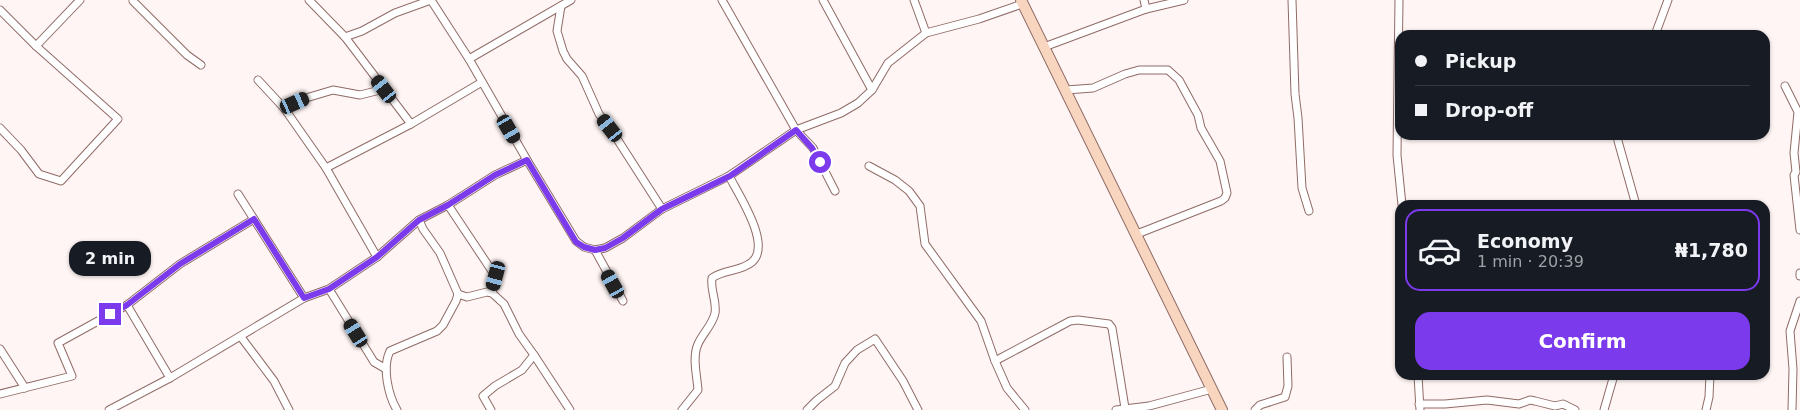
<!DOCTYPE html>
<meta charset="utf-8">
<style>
body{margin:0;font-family:"DejaVu Sans",sans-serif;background:#242831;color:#f1f3f6;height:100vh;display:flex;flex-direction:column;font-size:19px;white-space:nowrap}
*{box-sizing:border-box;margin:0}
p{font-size:16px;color:#9ea1a6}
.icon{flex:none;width:28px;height:28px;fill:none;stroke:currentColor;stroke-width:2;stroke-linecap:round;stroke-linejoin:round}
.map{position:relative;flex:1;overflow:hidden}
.side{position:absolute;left:1395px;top:200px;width:375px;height:180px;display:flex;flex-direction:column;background:#171b24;border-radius:15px;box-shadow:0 1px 4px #0004}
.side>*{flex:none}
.guide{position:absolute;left:1395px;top:30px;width:375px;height:110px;border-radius:15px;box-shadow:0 1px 4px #0004;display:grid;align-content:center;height:110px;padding:0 20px;background:#171b24}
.end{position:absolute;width:22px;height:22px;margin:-11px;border:6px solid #7c3aed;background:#fff;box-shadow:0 0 0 2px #fff}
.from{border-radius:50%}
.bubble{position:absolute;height:35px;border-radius:15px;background:#171b24;box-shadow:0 1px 4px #0004;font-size:16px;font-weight:700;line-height:35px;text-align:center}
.car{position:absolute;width:15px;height:30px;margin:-15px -8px;border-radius:6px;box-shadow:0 0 4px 1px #0007;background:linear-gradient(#222 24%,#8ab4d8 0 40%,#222 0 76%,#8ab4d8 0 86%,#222 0)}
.guide b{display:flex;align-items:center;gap:18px;height:48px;font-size:19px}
.guide b+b{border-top:1px solid #363941}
.guide i{width:12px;height:12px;background:#f1f3f6}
ul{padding:9px 0 0;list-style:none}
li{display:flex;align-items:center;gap:15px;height:82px;margin:0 10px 8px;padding:0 10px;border:2px solid transparent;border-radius:15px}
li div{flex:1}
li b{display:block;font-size:19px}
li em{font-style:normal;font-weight:700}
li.current{border-color:#7c3aed}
li>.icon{width:45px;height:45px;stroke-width:1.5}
.cta{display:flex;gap:10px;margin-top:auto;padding:10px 20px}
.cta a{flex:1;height:58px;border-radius:15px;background:#7c3aed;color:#fff;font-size:20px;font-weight:700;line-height:58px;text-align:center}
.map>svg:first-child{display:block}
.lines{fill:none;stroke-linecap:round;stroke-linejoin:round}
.street-casing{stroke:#906b66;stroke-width:9}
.secondary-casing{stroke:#906b66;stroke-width:12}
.street{stroke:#fff;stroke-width:7}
.secondary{stroke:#f7d5be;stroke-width:10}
.route{stroke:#7c3aed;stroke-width:6}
</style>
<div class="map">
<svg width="1800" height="410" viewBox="0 0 1800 410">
<rect width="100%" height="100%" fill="#fef5f4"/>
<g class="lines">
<g class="street-casing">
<g id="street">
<path d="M309 0 345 37 411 124"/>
<path d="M431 0 469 59"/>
<path d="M722 0 796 130 813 148 835 191"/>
<path d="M823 0 872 90"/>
<path d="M914 0 926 33"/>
<path d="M1144 0 1146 9"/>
<path d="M1292 0 1295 94 1298 118 1302 188 1309 211"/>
<path d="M1399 0 1397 155 1402 205"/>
<path d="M133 1 187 55 201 65"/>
<path d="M561 6 557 31 563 51 567 59 582 76 599 114 610 128 662 209"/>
<path d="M0 10 36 46 118 119 61 181 39 174 21 150 0 128"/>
<path d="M1655 35 1668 0"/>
<path d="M345 37 362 31 395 13 431 0"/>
<path d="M36 46 80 0"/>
<path d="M1044 47 1146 9 1184 0"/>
<path d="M258 80 284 108"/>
<path d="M1785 86 1798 112 1794 153 1796 172 1794 175 1800 230"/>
<path d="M1066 90 1093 88 1125 74 1139 70H1168L1179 80 1198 115 1201 128 1220 161 1227 193 1225 198 1221 201 1137 234"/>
<path d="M1618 141 1636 205"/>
<path d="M527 160 469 59 571 0"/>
<path d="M869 166 895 180 909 191 920 206 925 244 981 321 995 361 1007 388 1025 410"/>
<path d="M326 168 411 124 482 82"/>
<path d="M238 194 304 298"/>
<path d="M448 205 496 277 492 293"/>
<path d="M595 250 623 301"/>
<path d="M377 257 326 168 284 108 306 98 333 90 360 95 384 89"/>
<path d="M1800 273V276"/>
<path d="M329 289 374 362 386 369"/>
<path d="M458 294 467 297 487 292 492 293 504 304 519 334 534 355 522 370 495 386 483 396 491 410"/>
<path d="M127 305 180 264 254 219"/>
<path d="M241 337 274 381 289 410"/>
<path d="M0 349 25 388"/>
<path d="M534 355 570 410"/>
<path d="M995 361 1070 321 1078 320 1109 324 1112 328 1125 408"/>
<path d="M1418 375 1420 410"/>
<path d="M0 394 72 376 58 343 127 305 170 378 304 298 329 289 377 257 419 220 448 205 495 175 527 160 576 241 584 247 595 250 605 248 623 238 662 209 729 176 796 130 841 113 858 103 872 90 888 63 926 33 979 19 1022 4"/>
<path d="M1419 404H1445L1487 400 1519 404 1530 400 1535 401 1555 406 1563 404 1575 410"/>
<path d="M109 410 170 378"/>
<path d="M397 410C388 395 382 367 390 351L437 331 443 325 456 301 458 294 440 253 423 229 419 220"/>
<path d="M682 410 698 390C697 376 692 357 698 344 703 333 713 324 715 313 717 301 710 290 712 278 724 269 740 272 752 262 772 245 739 195 729 176"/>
<path d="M807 410 817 400 835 386 845 363 857 350 875 339 903 381 918 410"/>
<path d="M1116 410 1149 406 1212 389"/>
<path d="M1255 410 1260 405 1285 397 1288 386 1287 357"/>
<path d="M1604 410 1614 375"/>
<path d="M1706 410 1709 397 1710 375"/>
<path d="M1792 410 1793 369 1790 331 1800 301"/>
</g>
</g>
<g class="secondary-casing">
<path id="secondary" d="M1021 0 1222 410"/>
</g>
<use href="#street" class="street"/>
<use href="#secondary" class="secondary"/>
</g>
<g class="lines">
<path class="route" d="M110 314 127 305 180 264 254 219 304 298 329 289 377 257 419 220 448 205 495 175 527 160 576 242 584 247 595 250 605 248 623 238 662 209 730 176 796 130 812 148 820 162"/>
</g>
</svg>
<i class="end from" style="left:820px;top:162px"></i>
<i class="end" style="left:110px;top:314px"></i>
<div class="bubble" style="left:69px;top:241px;width:82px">2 min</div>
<i class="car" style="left:384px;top:89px;rotate:323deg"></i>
<i class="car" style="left:295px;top:103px;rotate:66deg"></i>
<i class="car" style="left:610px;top:128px;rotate:322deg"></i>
<i class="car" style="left:509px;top:129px;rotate:150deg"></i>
<i class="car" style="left:496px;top:276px;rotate:195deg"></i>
<i class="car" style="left:613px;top:284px;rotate:331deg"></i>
<i class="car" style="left:356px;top:333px;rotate:328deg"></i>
<div class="guide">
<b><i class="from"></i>Pickup</b>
<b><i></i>Drop-off</b>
</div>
<section class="side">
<ul>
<li class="current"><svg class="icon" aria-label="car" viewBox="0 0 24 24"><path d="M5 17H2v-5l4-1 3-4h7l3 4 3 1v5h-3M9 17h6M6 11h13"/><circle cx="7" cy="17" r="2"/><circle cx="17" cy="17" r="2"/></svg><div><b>Economy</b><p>1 min · 20:39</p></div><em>₦1,780</em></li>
</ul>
<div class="cta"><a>Confirm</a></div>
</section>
</div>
